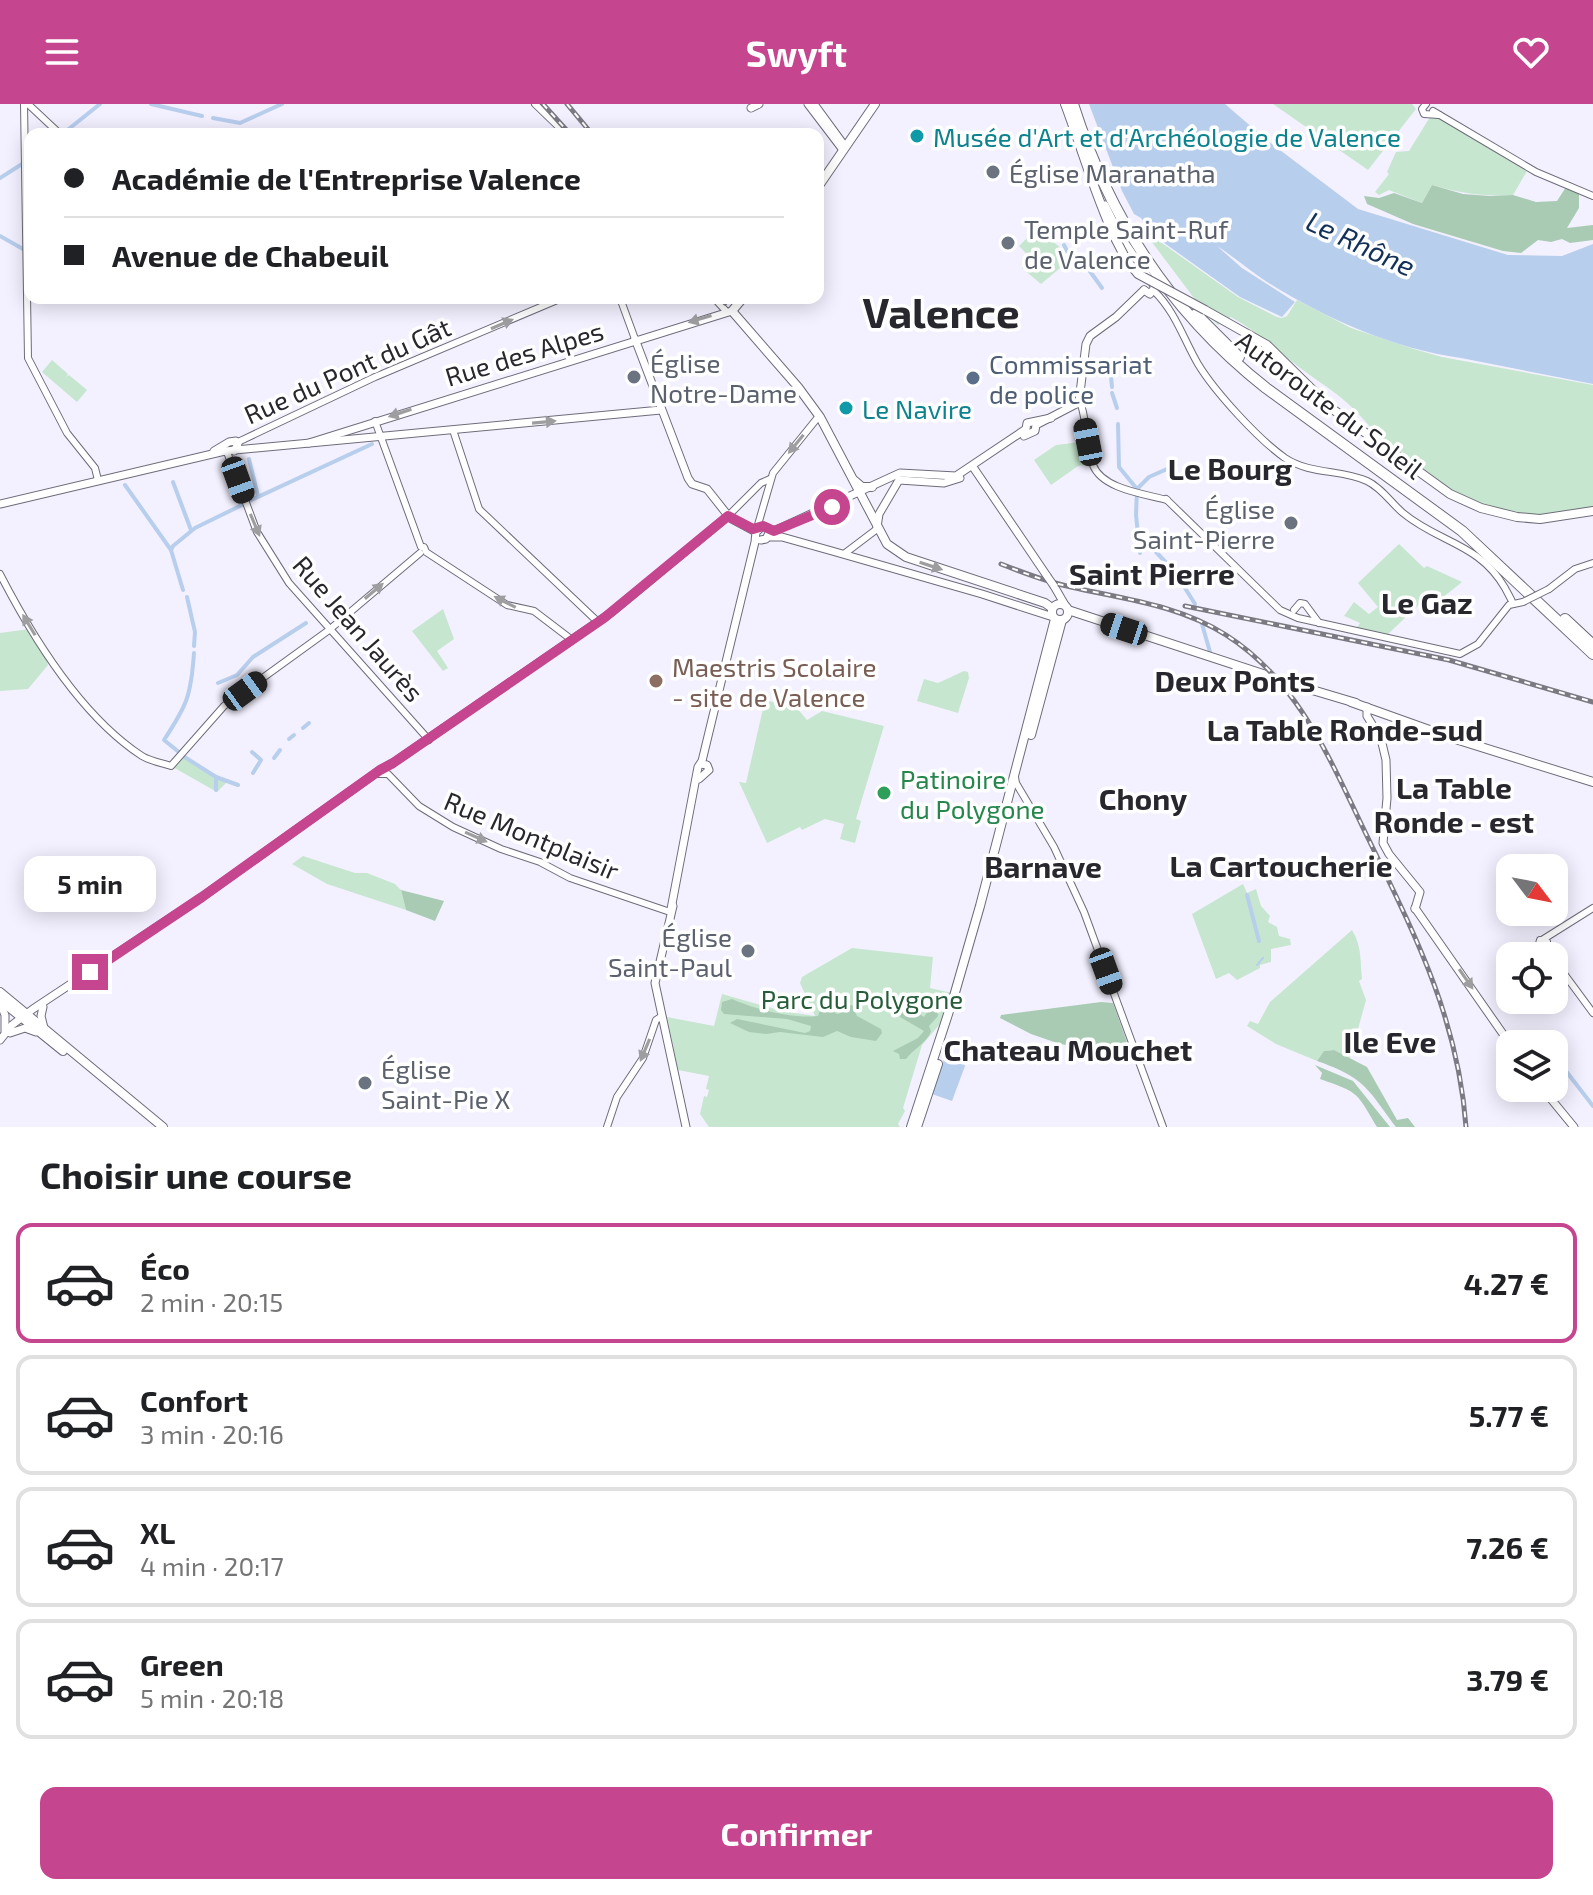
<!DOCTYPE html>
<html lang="fr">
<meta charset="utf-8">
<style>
body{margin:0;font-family:"Exo 2",sans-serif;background:#f6f6f6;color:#202124;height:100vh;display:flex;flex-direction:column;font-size:30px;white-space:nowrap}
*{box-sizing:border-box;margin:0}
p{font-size:26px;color:#757577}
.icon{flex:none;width:44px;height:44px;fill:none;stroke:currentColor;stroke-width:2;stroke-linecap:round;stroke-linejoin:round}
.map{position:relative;height:1023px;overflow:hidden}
.side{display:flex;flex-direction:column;background:#fff;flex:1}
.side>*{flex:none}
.banner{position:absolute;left:24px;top:24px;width:800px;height:176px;border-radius:16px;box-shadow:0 4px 20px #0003;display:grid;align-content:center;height:176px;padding:0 40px;background:#fff}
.needle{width:52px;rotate:122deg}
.tools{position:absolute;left:1496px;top:750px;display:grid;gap:16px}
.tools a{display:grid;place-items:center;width:72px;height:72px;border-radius:16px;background:#fff;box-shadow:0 4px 20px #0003;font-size:40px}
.end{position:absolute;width:36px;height:36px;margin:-18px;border:10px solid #c5458f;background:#fff;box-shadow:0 0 0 4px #fff}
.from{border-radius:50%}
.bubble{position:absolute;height:56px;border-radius:16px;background:#fff;box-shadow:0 4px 20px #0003;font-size:26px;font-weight:700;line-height:56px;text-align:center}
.car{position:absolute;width:24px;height:48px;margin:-24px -12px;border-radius:10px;box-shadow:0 0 6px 2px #0007;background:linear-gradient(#222 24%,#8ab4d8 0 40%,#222 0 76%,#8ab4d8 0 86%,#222 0)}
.banner b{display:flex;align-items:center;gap:28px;height:76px;font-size:30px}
.banner b+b{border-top:2px solid #e0e0e0}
.banner i{width:20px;height:20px;background:#202124}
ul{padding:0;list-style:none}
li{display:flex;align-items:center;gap:24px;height:120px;margin:0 16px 12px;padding:0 24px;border:4px solid #e0e0e0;border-radius:16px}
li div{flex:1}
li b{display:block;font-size:30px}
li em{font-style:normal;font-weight:700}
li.on{border-color:#c5458f}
li>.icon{width:72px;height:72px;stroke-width:1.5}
h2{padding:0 40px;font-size:36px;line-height:96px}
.action{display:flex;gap:16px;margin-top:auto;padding:16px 40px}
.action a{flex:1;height:92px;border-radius:16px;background:#c5458f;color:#fff;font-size:32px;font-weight:700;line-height:92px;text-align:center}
header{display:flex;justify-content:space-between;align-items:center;height:104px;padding:0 40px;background:#c5458f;color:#fff;font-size:36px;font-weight:700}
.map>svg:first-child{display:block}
.green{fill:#c7e6cf}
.forest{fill:#a9cbb3}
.water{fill:#b8ceed}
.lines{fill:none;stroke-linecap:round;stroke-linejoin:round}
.stream{stroke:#b8ceed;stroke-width:2}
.canal{stroke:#b8ceed;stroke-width:4}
.tertiary-casing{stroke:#6e6c7a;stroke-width:8}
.secondary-casing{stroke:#6e6c7a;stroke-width:9}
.primary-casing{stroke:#6e6c7a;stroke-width:10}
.motorway-casing{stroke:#6e6c7a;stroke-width:12}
.tertiary{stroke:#fff;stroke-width:6}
.secondary{stroke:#fff;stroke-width:7}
.primary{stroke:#fff;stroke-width:8}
.motorway{stroke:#fff;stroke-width:10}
.rail-casing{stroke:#7b7a83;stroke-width:5}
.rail{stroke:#fff;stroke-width:2;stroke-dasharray:6;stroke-linecap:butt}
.tertiary-bridge-casing{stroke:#6e6c7a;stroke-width:8;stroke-linecap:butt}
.secondary-bridge-casing{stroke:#6e6c7a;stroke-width:9;stroke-linecap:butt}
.primary-bridge-casing{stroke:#6e6c7a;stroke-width:10;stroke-linecap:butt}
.tertiary-bridge{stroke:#fff;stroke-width:6}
.secondary-bridge{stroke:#fff;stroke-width:7}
.primary-bridge{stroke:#fff;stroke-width:8}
.oneway{fill:#9e9ea0}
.route{stroke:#c5458f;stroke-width:10}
.culture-dot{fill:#0f9aa8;stroke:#fff;stroke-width:3}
.worship-dot{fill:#6b7280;stroke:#fff;stroke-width:3}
.service-dot{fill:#5c6f8a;stroke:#fff;stroke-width:3}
.education-dot{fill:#8d6e63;stroke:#fff;stroke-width:3}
.leisure-dot{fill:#2e9e5b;stroke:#fff;stroke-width:3}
.labels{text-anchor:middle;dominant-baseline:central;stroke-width:7;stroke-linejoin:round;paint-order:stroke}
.culture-label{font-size:26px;fill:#0d838f;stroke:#fff;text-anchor:start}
.worship-label{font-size:26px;fill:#5b616d;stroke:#fff;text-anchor:start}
.street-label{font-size:26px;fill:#28272d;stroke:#fff}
.service-label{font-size:26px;fill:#4e5e75;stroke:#fff;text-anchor:start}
.education-label{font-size:26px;fill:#785e54;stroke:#fff;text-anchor:start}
.leisure-label{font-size:26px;fill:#27864d;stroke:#fff;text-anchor:start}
.park-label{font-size:26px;fill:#275d3b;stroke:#fff}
.water-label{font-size:28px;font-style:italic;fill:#133058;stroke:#fff}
.quarter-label{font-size:30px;font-weight:bold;fill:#28272d;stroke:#fff}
.town-label{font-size:42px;font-weight:bold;fill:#28272d;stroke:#fff}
</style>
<header><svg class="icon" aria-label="menu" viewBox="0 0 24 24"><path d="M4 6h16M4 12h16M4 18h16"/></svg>Swyft<svg class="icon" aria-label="heart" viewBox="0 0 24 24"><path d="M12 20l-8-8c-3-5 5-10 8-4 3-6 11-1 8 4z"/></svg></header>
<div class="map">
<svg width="1593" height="1023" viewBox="0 0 1593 1023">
<rect width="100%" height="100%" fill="#f3f1ff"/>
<g class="green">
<path d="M1273 0H1412L1416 5 1368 66Z"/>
<path d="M1436 12 1527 67 1513 91C1484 93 1460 89 1432 81L1422 99 1389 86 1379 91 1375 88 1389 70 1387 68 1396 48 1409 47 1430 13Z"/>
<path d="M1039 126 1062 145 1066 159 1041 180 1022 164 1031 154 1019 142 1034 127 1037 129Z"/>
<path d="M1152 132 1238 193 1277 213 1282 214 1287 212 1297 196 1351 224 1414 245 1442 253 1593 281V405C1528 427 1450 400 1400 355 1380 337 1365 314 1345 297 1329 283 1311 273 1295 260 1272 243 1256 227 1231 213L1218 221 1206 210 1148 133Z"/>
<path d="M52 256 68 270 66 273 69 271 87 286 77 298 42 268Z"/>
<path d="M1081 338 1085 361 1078 362 1051 381 1034 356 1056 341Z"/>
<path d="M1399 440 1424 464 1427 462 1462 478 1442 494 1439 490 1427 493 1386 532 1356 525 1360 519 1344 512 1354 498 1369 510 1378 503 1358 479Z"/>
<path d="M443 505 454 535 437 547 448 564 443 567 412 527Z"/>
<path d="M29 525 46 552 48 561 28 585 0 587V529Z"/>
<path d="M964 567 968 568 969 574 958 609 917 597 924 575 938 579Z"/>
<path d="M765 596 797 604 807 616 822 607 884 622 856 715 861 717 855 739 840 735 844 720 825 715 802 726 800 723 767 739 739 678 746 679Z"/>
<path d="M183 652 199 664 228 677 217 688 171 662Z"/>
<path d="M303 752 355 769H367L395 780 401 786 406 806 327 780 292 760Z"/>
<path d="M1243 780 1247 789 1256 785 1261 802 1270 812 1268 818 1277 823 1279 832 1290 835 1291 841 1271 845V858L1260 861V864L1237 876 1229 869 1216 875 1192 810Z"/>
<path d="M1352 826C1362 842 1360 857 1362 875L1359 877 1366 896 1350 954 1333 946 1324 947 1317 957 1276 940 1247 922 1250 917 1258 920 1270 898Z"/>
<path d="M852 844 933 853 930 884 952 889 945 914 922 941 903 1004 905 1007 898 1020 900 1023H709L700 1010 704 992 707 993 709 986 706 985 709 972 678 966 667 913 714 922 722 890 782 907 815 912 800 879 802 873Z"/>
</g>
<g class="forest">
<path d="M1432 81 1463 90 1490 92 1513 91 1536 98 1557 97 1566 83 1579 89V104L1567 124 1593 121V136L1570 139 1562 135 1551 138 1538 136 1521 149 1503 147 1413 120 1367 100 1364 92 1379 94 1394 89 1422 99Z"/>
<path d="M401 786 444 797 435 817 406 806Z"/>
<path d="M732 895C754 905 794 915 818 912L822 901 837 910 844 908 847 902 852 901 857 912 881 925 882 929 876 937 851 933 837 927 823 933 780 928 766 930 749 928 730 919 737 915 805 929 810 927 811 922 787 915 724 910 721 906 722 898Z"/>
<path d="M1101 898 1113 899 1127 938 1102 946 1060 940 1031 930 1000 914 1001 911Z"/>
<path d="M936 899 938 912 929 922 931 927C928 938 913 945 906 955H900L899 950 893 947 918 934 924 927 900 913 901 909 909 903 924 913 932 901Z"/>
<path d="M1334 946 1367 963 1397 1016 1408 1014 1415 1023H1396C1367 984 1365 974 1317 957L1324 947Z"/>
<path d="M1315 961 1353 977 1390 1023H1377C1356 987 1359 989 1320 975L1322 969Z"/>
</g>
<g class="water">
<path d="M1089 0H1225L1268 37 1358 105 1508 151 1562 152 1593 140V280L1461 254C1394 245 1326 215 1267 178 1250 167 1234 153 1217 142L1242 164 1295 198 1282 213 1240 193 1153 131 1141 114 1134 110 1122 87Z"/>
<path d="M948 950 962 956 965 962 952 997 932 990 945 952Z"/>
</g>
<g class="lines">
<path class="stream" d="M1257 861 1263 854"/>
<g class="canal">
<path d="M151 0 202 12"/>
<path d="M213 14 240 19 282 0"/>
<path d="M65 28 100 0"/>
<path d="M0 74 22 60"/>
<path d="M0 132 23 145"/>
<path d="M1064 141 1067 147 1084 159 1102 184"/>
<path d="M1111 272 1112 283"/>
<path d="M1112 289 1117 304"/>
<path d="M1118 320 1119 363 1137 385"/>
<path d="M249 355 258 392"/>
<path d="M173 378 191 426"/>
<path d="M125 381 171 446"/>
<path d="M249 397 372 340"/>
<path d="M1156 448 1175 468 1195 500"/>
<path d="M1140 449 1136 411 1137 385 1149 373 1176 361"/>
<path d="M183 486 171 446 173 442 195 424 244 400"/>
<path d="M187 493 195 528 194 542"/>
<path d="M1202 520 1210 548"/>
<path d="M218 579 237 571 253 553 306 519"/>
<path d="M303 624 309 619"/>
<path d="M289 635 294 631"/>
<path d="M252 648 261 656 253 669"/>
<path d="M180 649 164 636C187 601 191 592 194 549"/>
<path d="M183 652 216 673 238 681"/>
<path d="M274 654 280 646"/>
<path d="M216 686V673"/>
<path d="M1247 791 1259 837"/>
<path d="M1556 954 1593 1002"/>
</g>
<g class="tertiary-casing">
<g id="tertiary">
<path d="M24 0 28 254 67 329 95 364 98 376"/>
<path d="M28 0 60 30"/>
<path d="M535 0 566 30"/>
<path d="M1426 0 1422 5 1424 10 1439 11"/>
<path d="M1433 7 1536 68 1593 92"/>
<path d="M1154 187C1175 207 1184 236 1198 260 1215 288 1258 335 1285 354 1311 371 1341 365 1367 377 1382 384 1391 399 1403 409 1439 439 1479 439 1505 484 1508 490 1511 494 1513 500"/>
<path d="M620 194 635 235"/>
<path d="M714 194 726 207"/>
<path d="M1082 304C1087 322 1086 343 1093 361 1102 385 1145 390 1167 396"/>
<path d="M375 317 421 443H424L426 448 507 501 534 507 572 536"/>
<path d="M453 326 479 405 598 518"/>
<path d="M238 338 375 273 562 194"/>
<path d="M227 348 257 428 289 479 429 636"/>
<path d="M1166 395 1280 506 1298 514 1460 550 1478 540 1509 501 1523 498"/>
<path d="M728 412 761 379 770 375"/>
<path d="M757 424 773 369 819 312"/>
<path d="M844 450 877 425"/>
<path d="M0 470C33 534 81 612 142 652 150 657 162 659 171 662L224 602 329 526 420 449"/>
<path d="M1549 485 1575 465 1593 459"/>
<path d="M1294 506 1300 499 1305 500 1319 519"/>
<path d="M378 670H388L419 702 453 723 501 745 540 758 570 774 670 808"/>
<path d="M1015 673 1016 679 1054 743 1084 808 1163 1023"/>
<path d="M1542 836 1593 804"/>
<path d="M1547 838 1540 836 1538 843 1550 852"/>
<path d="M1554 856 1593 909"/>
<path d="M607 1023 617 993 643 954 656 916 662 912"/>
</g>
</g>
<g class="secondary-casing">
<g id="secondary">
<path d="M808 0 843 46"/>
<path d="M814 0 844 41"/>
<path d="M751 4 759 0"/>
<path d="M1105 101 1121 133 1155 183 1150 190 1144 186"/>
<path d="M635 235 688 374 692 380 707 385 730 414 756 428"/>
<path d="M1079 297 1086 240 1090 232 1116 213 1144 186"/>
<path d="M1024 332 1035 327 1036 321 1082 297"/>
<path d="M309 339 732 207"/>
<path d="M214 347 229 338 236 337 238 340 234 347"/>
<path d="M225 347 661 306"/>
<path d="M973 363 1047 472"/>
<path d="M0 400 225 347"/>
<path d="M877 423 879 410 899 376 944 379 960 374"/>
<path d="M769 426H776L900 369 956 372 1026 325 1027 319 1051 314"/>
<path d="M768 433H782L832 447 982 490 1053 513"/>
<path d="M1054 482 1065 501"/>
<path d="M1367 603V612L1381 635 1386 656 1387 694 1383 739 1389 750 1420 788 1415 805"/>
<path d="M699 675 709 666 707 661 701 660"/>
<path d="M673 802 655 879 686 1023"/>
<path d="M1415 804 1510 940"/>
<path d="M671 805 698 663 702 657 755 438 756 428 763 422 768 424 769 429 766 435 761 436"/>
<path d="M0 899 5 911V927"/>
<path d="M43 903 41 912 44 924"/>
<path d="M10 929 25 924 36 928"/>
<path d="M0 936 12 921 33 905 202 793 380 666 393 659 612 508 728 412"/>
<path d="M1542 984 1574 1023"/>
</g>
</g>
<g class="primary-casing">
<g id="primary">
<path d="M1065 0C1082 45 1095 91 1115 134"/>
<path d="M818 83 875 0"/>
<path d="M743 194 732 207 798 283 820 313 887 440 906 453 1045 499 1052 504"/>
<path d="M1205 206 1267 241 1331 304 1450 390 1481 404 1517 413 1540 415 1593 407"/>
<path d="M855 377 862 383H872"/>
<circle cx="1060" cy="508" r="8"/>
<path d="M1068 506 1272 573"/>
<path d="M1282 577 1356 599"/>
<path d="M1351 598 1449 633 1593 678"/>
<path d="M1031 631 1062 516"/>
<path d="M0 888 163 1023"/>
<path d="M0 896 63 947"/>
<path d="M911 1023 954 892 980 802 1055 515"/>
<path d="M917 1023 938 960"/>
</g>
</g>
<g class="motorway-casing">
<g id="motorway">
<path d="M1073 0C1109 114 1172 210 1266 284L1462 427 1593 550"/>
<path d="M1196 210 1239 253"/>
<path d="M1565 515 1593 541"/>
</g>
</g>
<use href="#tertiary" class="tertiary"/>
<use href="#secondary" class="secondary"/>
<use href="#primary" class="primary"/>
<use href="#motorway" class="motorway"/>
<g class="rail-casing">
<g id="rail">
<path d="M543 0 570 30"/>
<path d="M567 0 592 30"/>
<path d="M721 194 725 199"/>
<path d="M1001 460C1024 469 1047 478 1071 483 1124 495 1179 501 1226 531 1299 577 1331 658 1367 732 1414 829 1458 913 1466 1023"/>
<path d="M1185 502 1449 556 1593 598"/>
</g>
</g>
<use href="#rail" class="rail"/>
<g class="tertiary-bridge-casing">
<path id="tertiary-bridge" d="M1523 498 1549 485"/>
</g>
<g class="secondary-bridge-casing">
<path id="secondary-bridge" d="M1047 472 1054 482"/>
</g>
<g class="primary-bridge-casing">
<path id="primary-bridge" d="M1115 134 1127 157 1138 170 1205 206"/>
</g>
<use href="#tertiary-bridge" class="tertiary-bridge"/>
<use href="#secondary-bridge" class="secondary-bridge"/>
<use href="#primary-bridge" class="primary-bridge"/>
</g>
<defs><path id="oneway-solid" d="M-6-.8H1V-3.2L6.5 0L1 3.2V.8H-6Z" transform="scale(2)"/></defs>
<g class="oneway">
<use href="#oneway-solid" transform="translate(700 215) rotate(163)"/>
<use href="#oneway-solid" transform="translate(502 220) rotate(-23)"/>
<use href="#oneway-solid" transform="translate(400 309) rotate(162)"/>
<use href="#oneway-solid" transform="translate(544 318) rotate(-5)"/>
<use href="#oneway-solid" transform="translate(796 340) rotate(129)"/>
<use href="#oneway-solid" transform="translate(255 421) rotate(67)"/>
<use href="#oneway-solid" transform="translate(931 462) rotate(18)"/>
<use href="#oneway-solid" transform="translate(374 487) rotate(-40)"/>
<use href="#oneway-solid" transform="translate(505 498) rotate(-153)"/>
<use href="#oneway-solid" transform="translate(29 521) rotate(-121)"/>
<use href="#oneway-solid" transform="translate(476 733) rotate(24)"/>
<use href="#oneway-solid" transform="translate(1466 875) rotate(55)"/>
<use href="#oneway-solid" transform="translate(645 946) rotate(113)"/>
</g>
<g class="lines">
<path class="route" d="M90 868 202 793 380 666 393 659 604 514 728 412 753 425 763 422 774 427 832 403"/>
</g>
<g class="culture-dot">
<circle cx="917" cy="32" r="8"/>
<circle cx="846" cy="304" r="8"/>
</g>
<g class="worship-dot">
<circle cx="993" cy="68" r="8"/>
<circle cx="1008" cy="139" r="8"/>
<circle cx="634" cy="273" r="8"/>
<circle cx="1291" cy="419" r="8"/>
<circle cx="748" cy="847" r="8"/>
<circle cx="365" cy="979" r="8"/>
</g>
<circle class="service-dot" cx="973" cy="274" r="8"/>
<circle class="education-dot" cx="656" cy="577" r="8"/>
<circle class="leisure-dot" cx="884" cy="689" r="8"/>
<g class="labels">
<g class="culture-label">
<text x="933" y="32">Musée d'Art et d'Archéologie de Valence</text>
<text x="862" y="304">Le Navire</text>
</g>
<g class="worship-label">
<text x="1009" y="68">Église Maranatha</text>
<text x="1024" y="124">Temple Saint-Ruf<tspan x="1024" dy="30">de Valence</tspan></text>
<text x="650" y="258">Église<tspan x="650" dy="30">Notre-Dame</tspan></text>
<text x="1275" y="404" text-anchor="end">Église<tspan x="1275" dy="30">Saint-Pierre</tspan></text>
<text x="732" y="832" text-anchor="end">Église<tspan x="732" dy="30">Saint-Paul</tspan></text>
<text x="381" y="964">Église<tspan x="381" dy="30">Saint-Pie X</tspan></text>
</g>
<g class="street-label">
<text transform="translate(524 249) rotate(-17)">Rue des Alpes</text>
<text transform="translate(347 266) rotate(-24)">Rue du Pont du Gât</text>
<text transform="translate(1330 300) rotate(37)">Autoroute du Soleil</text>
<text transform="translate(359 524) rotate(49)">Rue Jean Jaurès</text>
<text transform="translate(532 731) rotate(23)">Rue Montplaisir</text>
</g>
<g class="service-label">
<text x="989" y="259">Commissariat<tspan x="989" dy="30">de police</tspan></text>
</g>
<g class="education-label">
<text x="672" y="562">Maestris Scolaire<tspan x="672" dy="30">- site de Valence</tspan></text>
</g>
<g class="leisure-label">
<text x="900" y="674">Patinoire<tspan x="900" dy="30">du Polygone</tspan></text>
</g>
<g class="park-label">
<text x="862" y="894">Parc du Polygone</text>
</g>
<g class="water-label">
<text transform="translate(1361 139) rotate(25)">Le Rhône</text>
</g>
<g class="quarter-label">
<text x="1230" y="364">Le Bourg</text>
<text x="1152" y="469">Saint Pierre</text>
<text x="1427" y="498">Le Gaz</text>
<text x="1235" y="576">Deux Ponts</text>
<text x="1345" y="625">La Table Ronde-sud</text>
<text x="1454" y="683">La Table<tspan x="1454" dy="34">Ronde - est</tspan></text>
<text x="1143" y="694">Chony</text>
<text x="1281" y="761">La Cartoucherie</text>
<text x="1043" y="762">Barnave</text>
<text x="1390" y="937">Ile Eve</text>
<text x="1068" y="945">Chateau Mouchet</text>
</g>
<g class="town-label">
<text x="941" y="207">Valence</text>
</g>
</g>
</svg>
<div class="tools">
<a><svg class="needle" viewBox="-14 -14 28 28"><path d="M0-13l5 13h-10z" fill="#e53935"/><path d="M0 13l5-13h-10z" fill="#757577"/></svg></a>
<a><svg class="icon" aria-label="locate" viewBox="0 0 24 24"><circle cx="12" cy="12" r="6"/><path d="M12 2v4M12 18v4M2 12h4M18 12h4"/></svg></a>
<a><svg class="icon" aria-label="layers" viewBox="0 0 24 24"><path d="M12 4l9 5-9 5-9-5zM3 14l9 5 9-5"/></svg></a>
</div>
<i class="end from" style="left:832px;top:403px"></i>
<i class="end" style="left:90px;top:868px"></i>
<div class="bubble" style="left:24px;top:752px;width:132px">5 min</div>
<i class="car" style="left:1088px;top:338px;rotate:349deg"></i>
<i class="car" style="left:238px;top:376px;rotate:160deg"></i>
<i class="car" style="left:1124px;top:525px;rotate:288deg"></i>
<i class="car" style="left:245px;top:587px;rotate:54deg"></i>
<i class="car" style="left:1106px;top:867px;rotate:160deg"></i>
<div class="banner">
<b><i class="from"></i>Académie de l'Entreprise Valence</b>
<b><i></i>Avenue de Chabeuil</b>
</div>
</div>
<section class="side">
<h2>Choisir une course</h2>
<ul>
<li class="on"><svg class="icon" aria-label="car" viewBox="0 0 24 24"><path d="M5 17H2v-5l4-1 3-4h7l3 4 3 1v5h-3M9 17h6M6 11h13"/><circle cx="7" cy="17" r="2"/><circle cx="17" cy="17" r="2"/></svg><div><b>Éco</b><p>2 min · 20:15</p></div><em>4.27 €</em></li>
<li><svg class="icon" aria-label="car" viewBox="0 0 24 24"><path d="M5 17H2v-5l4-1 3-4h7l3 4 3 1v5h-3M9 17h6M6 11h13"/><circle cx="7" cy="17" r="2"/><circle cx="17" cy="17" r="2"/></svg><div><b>Confort</b><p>3 min · 20:16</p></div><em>5.77 €</em></li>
<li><svg class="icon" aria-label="car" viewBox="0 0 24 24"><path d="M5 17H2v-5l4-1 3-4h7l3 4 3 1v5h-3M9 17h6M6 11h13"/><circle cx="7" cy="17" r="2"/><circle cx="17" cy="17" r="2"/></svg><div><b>XL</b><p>4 min · 20:17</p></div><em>7.26 €</em></li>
<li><svg class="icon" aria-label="car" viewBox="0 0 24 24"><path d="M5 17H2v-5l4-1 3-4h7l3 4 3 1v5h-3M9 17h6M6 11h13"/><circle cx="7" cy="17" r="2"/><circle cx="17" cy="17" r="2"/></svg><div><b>Green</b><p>5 min · 20:18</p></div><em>3.79 €</em></li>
</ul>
<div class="action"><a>Confirmer</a></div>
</section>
